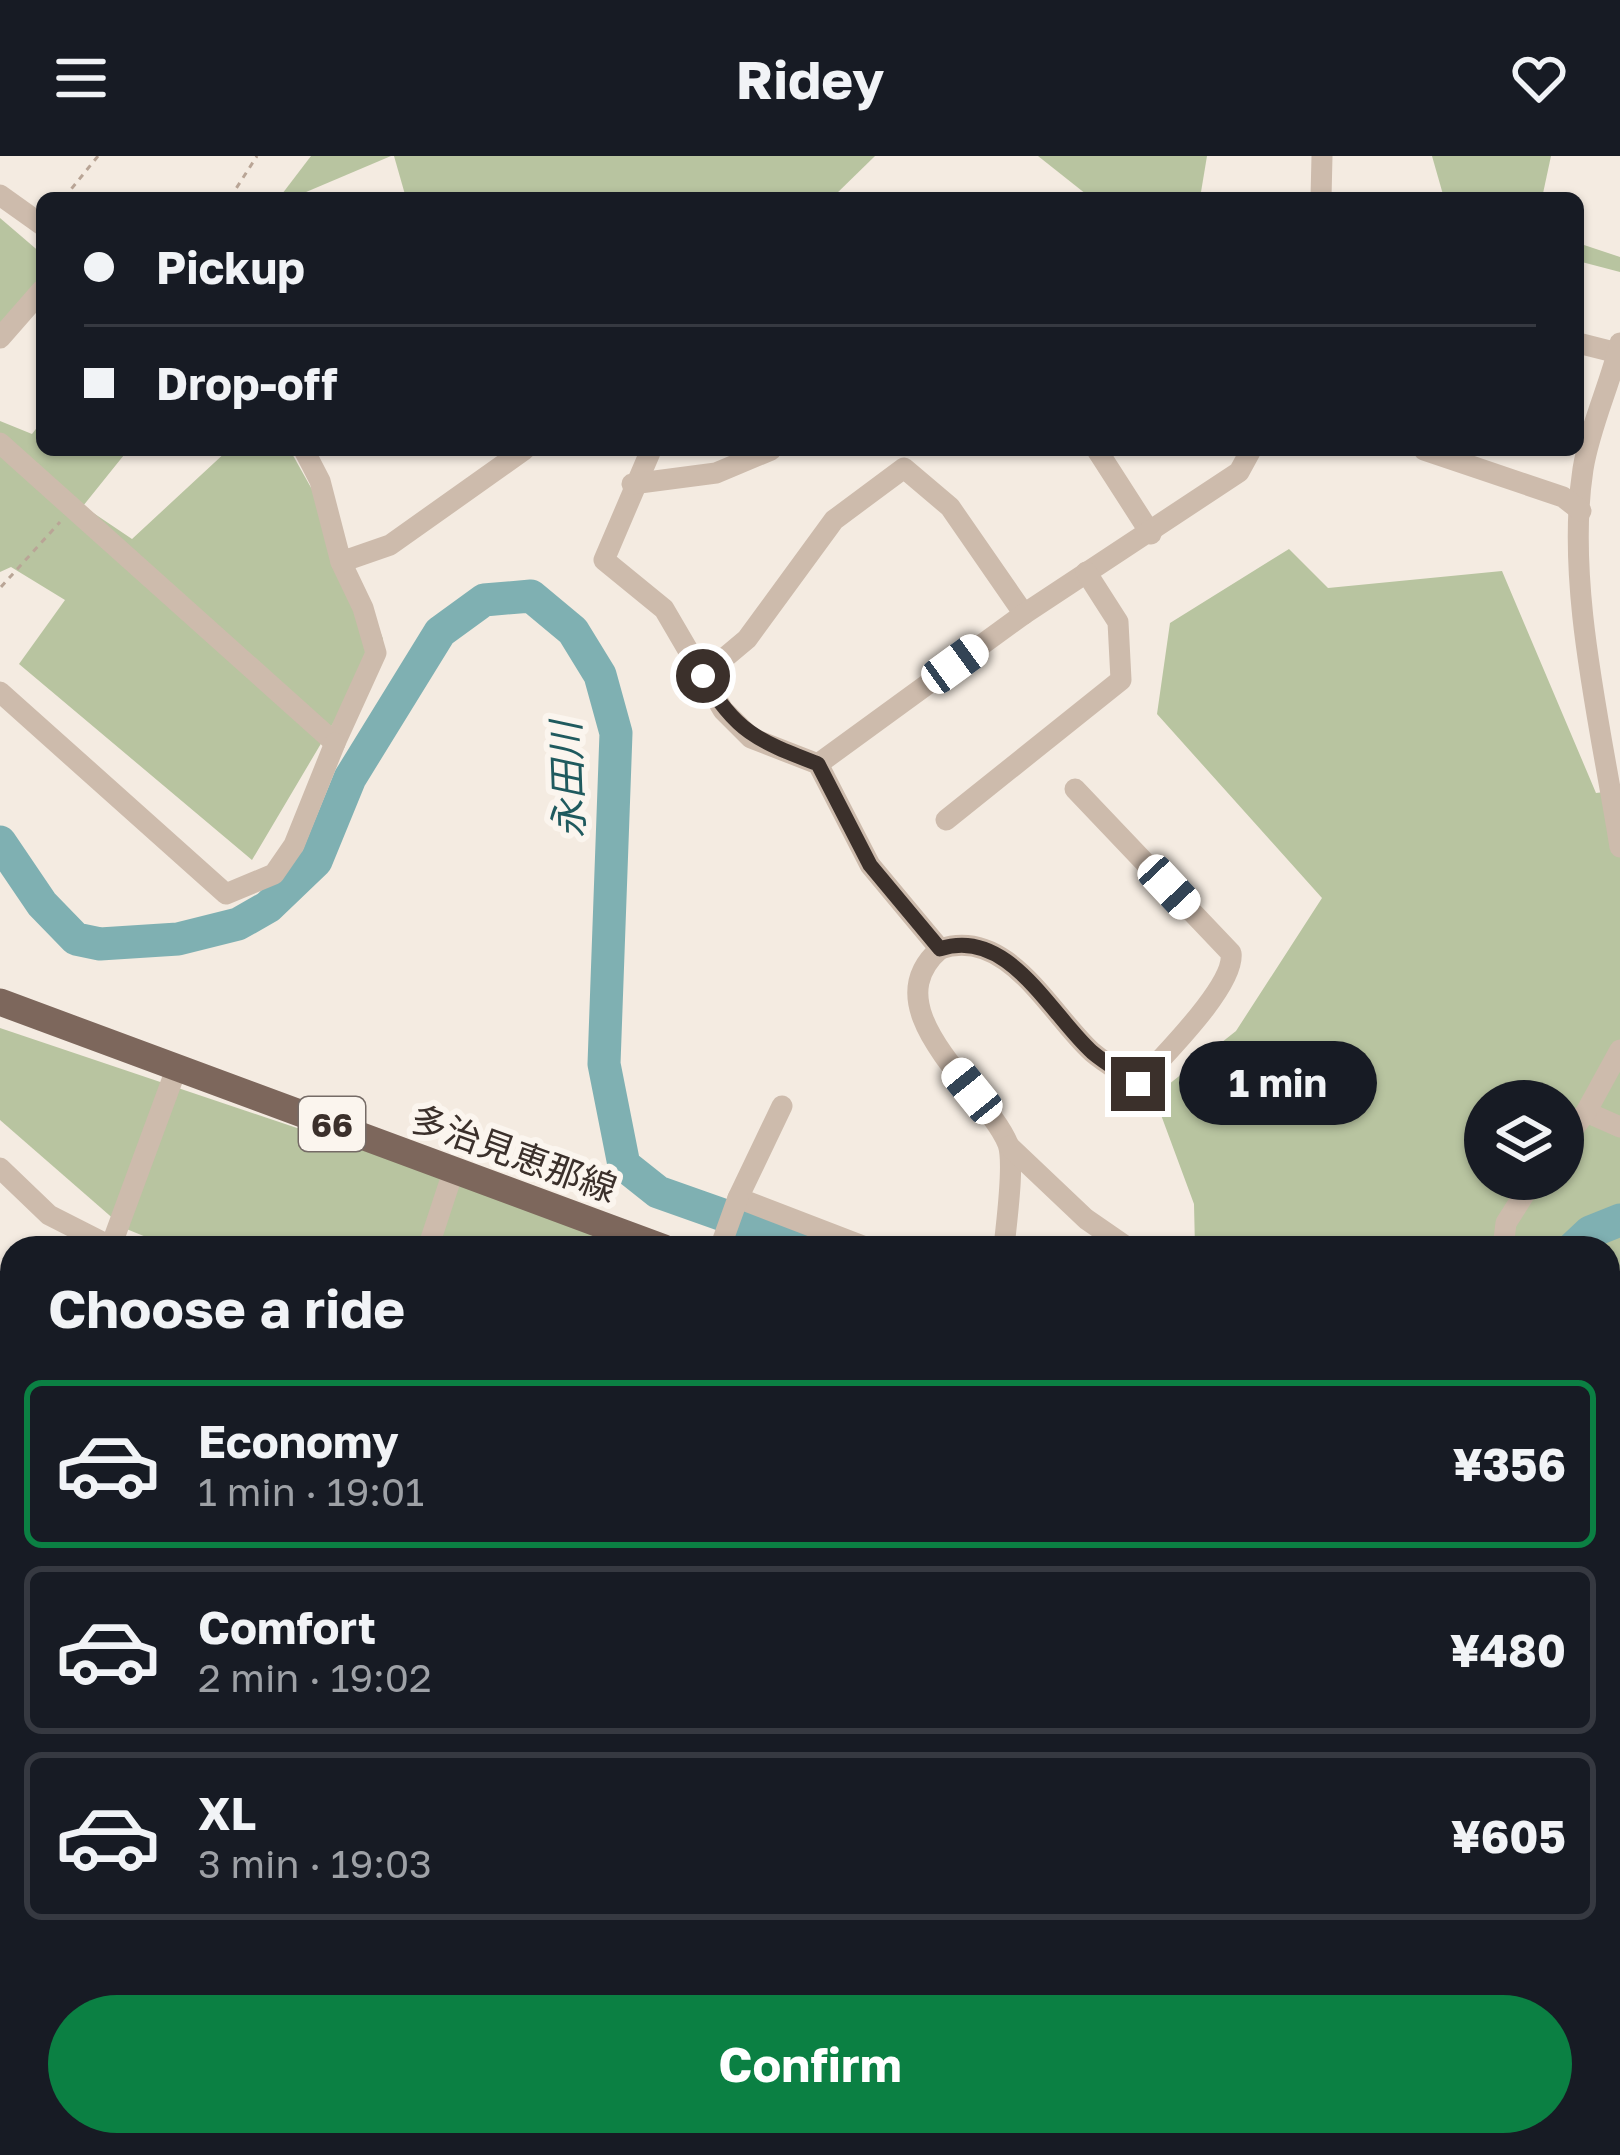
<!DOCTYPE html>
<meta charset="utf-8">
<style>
body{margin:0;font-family:"Golos Text","Noto Sans JP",sans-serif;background:#20242c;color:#f1f3f6;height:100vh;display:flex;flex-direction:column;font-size:45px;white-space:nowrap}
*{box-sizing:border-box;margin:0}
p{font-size:39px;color:#9ea1a6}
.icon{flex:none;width:66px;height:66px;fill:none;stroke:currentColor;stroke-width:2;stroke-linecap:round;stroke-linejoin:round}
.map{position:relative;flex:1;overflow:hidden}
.panel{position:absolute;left:0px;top:1080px;width:1620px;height:921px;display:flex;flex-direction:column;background:#171b24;border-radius:36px 36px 0 0;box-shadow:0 3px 9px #0004}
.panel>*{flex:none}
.guide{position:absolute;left:36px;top:36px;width:1548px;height:264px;border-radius:18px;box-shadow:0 3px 9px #0004;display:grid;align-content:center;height:264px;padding:0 48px;background:#171b24}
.controls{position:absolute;left:1464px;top:924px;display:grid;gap:24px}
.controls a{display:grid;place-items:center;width:120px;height:120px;border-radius:50%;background:#171b24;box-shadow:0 3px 9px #0004;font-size:60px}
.end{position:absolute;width:54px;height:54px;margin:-27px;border:15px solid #3b302b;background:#fff;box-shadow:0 0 0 6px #fff}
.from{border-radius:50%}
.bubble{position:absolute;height:84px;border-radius:42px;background:#171b24;box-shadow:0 3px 9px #0004;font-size:39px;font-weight:700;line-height:84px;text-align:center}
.car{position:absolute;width:36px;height:72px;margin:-36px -18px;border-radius:15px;box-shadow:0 0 9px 3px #0007;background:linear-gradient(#fff 24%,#345 0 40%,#fff 0 76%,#345 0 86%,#fff 0)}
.guide b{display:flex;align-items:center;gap:42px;height:114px;font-size:45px}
.guide b+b{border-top:3px solid #363941}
.guide i{width:30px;height:30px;background:#f1f3f6}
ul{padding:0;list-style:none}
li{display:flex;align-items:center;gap:36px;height:168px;margin:0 24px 18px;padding:0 24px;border:6px solid #363941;border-radius:18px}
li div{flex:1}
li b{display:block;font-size:45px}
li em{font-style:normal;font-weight:700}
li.selected{border-color:#0b8043}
li>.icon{width:108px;height:108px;stroke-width:1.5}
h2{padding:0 48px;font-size:54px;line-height:144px}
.primary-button{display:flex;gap:24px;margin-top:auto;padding:24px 48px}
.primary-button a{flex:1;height:138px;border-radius:72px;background:#0b8043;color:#fff;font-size:48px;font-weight:700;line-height:138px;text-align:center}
header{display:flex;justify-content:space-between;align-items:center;height:156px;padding:0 48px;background:#171b24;font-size:54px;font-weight:700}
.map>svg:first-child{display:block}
.green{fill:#b8c4a0;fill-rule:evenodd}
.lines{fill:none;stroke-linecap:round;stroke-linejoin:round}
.river{stroke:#7fb0b2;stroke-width:33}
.path{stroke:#b9a596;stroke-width:3;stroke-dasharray:6 6;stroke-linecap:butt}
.minor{stroke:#cdbbac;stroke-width:21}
.major{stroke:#7d675c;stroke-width:27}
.route{stroke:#3b302b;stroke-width:15}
.labels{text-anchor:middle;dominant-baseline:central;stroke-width:12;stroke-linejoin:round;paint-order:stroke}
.shield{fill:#fbf5ee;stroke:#756b66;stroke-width:3}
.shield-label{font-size:33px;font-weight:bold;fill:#3b302b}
.street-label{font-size:36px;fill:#3b302b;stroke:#fbf5ee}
.water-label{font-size:39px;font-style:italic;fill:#1f5a5e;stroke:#fbf5ee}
</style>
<header><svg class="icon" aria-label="menu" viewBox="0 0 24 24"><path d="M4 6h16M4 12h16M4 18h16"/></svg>Ridey<svg class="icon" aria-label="heart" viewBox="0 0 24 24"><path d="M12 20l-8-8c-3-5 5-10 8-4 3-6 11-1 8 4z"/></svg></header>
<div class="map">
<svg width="1620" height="1999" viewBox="0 0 1620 1999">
<rect width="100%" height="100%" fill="#f4ebe1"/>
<g class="green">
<path d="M311 0H391L292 42H279Z"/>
<path d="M394 0H875L832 42H406Z"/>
<path d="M1038 0H1207L1200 42H1091Z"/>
<path d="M1432 0H1551L1542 42H1444Z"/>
<path d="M0 62 42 98V128L0 173Z"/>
<path d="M1578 87 1620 101V116L1578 105Z"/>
<path d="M0 265 32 278 42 265V294H128L83 350 132 383 228 294H290L353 407 383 483 252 704 19 508 65 444 11 411 0 416Z"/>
<path d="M1289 393 1328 432 1502 415 1596 637 1620 634V1126L1608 1120V1092H1195L1194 1048 1154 940 1236 875 1322 742 1157 558 1170 467ZM1485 945H1563V1023H1485Z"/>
<path d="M0 872 502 1041 631 1092H173L124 1072 0 964Z"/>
<path d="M1608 1129 1620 1131V1232L1608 1227Z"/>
<path d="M0 1218 7 1322 12 1324V1989H1608V1704L1620 1701V1999H0Z"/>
</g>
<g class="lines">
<g class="river">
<path d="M0 686 42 748 76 783 100 788 178 783 238 768 268 751 316 705 350 622 440 476 484 444 531 440 573 475 600 519 616 577 604 908 624 1009 658 1036 816 1092"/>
<path d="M1573 1092 1590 1076 1620 1064"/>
</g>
<g class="path">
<path d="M64 42 98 0"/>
<path d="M197 42V41"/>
<path d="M230 42 257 0"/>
<path d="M1 431 60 366"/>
<path d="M0 1650 12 1702"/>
<path d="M10 1698 0 1727 12 1774"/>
<path d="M176 1989 177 1999"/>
<path d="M70 1999 72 1989"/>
</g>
<g class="minor">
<path d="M0 39 42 69"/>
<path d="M1321 42 1322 0"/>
<path d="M0 182 42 134"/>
<path d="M1578 187 1618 197"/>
<path d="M1620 187C1610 229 1590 270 1583 313 1565 429 1602 575 1620 691"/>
<path d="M0 287 335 587 376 497 363 452 341 406"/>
<path d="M304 294 320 325 341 406 390 389 524 294"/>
<path d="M651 294 604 404 664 453 723 554 751 582 818 608 870 709 940 793C870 854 986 934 1008 988 1015 1008 1006 1068 1004 1092"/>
<path d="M1097 294 1151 378"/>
<path d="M1424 294 1563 341 1581 355"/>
<path d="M632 328 716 317 771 294"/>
<path d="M703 520 747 483 834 364 904 312 950 351 1024 458"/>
<path d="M0 536 226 738 274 718 294 689 335 587"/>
<path d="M818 608 1024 458 1239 316 1251 294"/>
<path d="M946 664 1121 524 1118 466 1086 416"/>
<path d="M940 793C1008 770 1050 858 1092 896 1106 908 1123 917 1138 928 1161 902 1236 829 1231 797L1075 633"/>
<path d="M782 950 738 1042 868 1092"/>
<path d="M1586 956 1620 971"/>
<path d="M1563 986 1586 956 1620 894"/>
<path d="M1009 990 1086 1063 1128 1092"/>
<path d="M0 1012 49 1059 114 1092"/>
<path d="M111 1090 177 911"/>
<path d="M428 1092 454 1013"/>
<path d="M720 1092 738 1042"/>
<path d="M1503 1092 1506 1067 1534 1023"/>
<path d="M1608 1514 1620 1515"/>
</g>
<g class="major">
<path d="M0 846 664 1092"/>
<path d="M1608 1431 1620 1437"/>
</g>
</g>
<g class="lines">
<path class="route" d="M703 520C736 577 759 585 818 608L870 709 940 793C1008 770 1050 858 1092 896 1106 908 1123 917 1138 928"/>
</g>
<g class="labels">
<rect class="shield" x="299" y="941" width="66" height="54" rx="9"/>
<g class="shield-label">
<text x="332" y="968">66</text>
</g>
<g class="street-label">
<text transform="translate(514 997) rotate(20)">多治見恵那線</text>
</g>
<g class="water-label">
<text transform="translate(567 624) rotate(-92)">永田川</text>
</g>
</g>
</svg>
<div class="controls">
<a><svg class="icon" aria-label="layers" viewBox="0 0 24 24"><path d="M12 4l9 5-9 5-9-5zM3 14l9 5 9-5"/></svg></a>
</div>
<i class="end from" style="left:703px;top:520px"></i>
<i class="end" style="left:1138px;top:928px"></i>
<div class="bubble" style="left:1179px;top:885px;width:198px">1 min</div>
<i class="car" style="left:955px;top:508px;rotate:54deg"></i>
<i class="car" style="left:1169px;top:731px;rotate:137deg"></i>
<i class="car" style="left:972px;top:935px;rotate:321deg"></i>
<div class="guide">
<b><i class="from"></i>Pickup</b>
<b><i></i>Drop-off</b>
</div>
<section class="panel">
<h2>Choose a ride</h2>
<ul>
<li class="selected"><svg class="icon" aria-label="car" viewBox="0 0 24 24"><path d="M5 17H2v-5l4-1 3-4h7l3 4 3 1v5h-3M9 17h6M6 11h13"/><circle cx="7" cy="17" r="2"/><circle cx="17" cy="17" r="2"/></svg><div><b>Economy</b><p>1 min · 19:01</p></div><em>¥356</em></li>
<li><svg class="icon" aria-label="car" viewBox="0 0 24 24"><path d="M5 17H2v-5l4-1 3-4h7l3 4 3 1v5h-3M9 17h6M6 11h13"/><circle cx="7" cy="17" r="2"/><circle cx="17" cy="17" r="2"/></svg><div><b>Comfort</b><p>2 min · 19:02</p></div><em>¥480</em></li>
<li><svg class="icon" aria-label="car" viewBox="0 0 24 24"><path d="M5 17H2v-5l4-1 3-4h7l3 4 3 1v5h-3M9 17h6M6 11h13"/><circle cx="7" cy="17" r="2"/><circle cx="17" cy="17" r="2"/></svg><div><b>XL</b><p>3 min · 19:03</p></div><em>¥605</em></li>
</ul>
<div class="primary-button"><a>Confirm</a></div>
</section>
</div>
